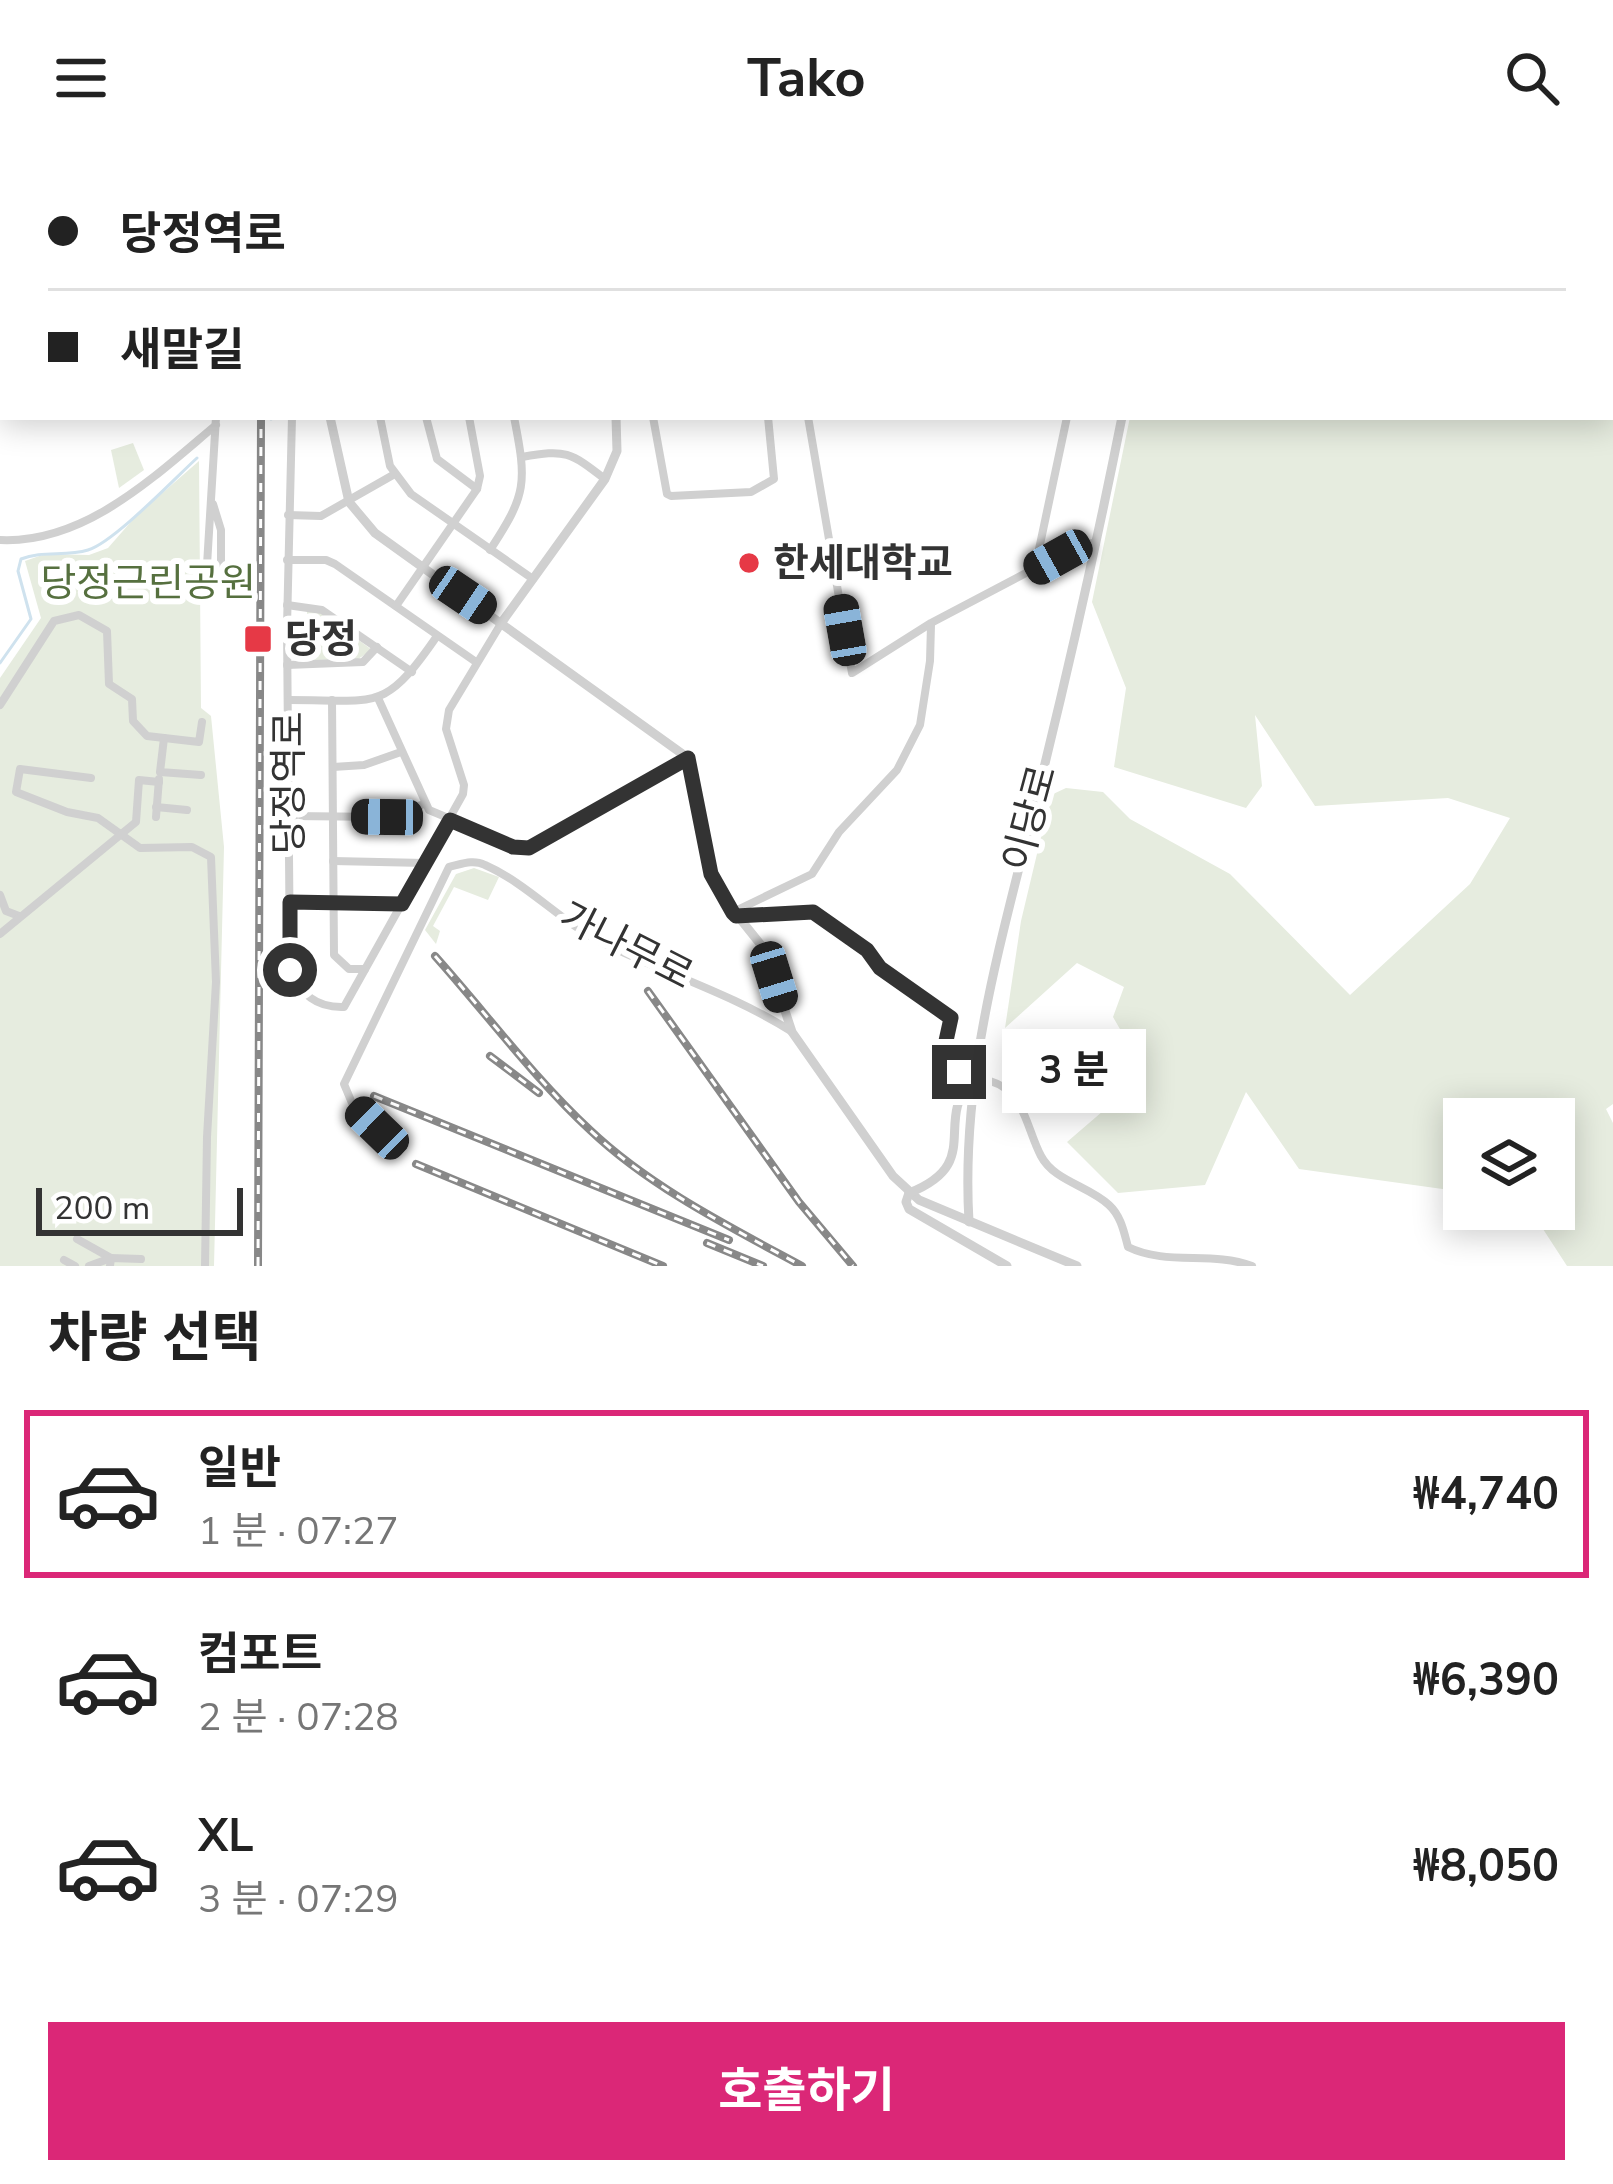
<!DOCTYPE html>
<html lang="ko">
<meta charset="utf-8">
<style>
body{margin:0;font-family:"Nunito Sans","Noto Sans KR",sans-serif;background:#f2f2f2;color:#222;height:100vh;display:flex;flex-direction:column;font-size:45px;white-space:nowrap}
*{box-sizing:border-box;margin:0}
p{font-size:39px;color:#767676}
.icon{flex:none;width:66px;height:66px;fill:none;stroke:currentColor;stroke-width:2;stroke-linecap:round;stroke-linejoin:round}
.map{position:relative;height:1110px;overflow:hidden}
.sheet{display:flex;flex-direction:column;background:#fff;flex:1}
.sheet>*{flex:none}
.banner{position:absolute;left:0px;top:0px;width:1614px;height:264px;box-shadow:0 6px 30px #0003;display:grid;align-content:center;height:264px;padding:0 48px;background:#fff}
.tools{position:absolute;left:1443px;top:942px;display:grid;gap:24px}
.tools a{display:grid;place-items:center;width:132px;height:132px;border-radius:0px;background:#fff;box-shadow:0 6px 30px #0003;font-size:60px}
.scale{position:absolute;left:36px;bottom:30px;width:207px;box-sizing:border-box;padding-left:12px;border:6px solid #333;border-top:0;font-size:33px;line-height:42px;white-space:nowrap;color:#333;-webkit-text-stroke:9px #fff;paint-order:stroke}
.end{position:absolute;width:54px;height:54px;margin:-27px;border:15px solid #333;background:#fff;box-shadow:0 0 0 6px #fff}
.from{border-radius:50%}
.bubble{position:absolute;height:84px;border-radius:0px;background:#fff;box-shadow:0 6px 30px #0003;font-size:39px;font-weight:700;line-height:84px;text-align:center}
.car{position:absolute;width:36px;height:72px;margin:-36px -18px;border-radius:15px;box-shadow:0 0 9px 3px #0007;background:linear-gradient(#222 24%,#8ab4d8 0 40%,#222 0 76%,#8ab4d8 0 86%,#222 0)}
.banner b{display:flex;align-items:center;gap:42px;height:114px;font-size:45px}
.banner b+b{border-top:3px solid #e0e0e0}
.banner i{width:30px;height:30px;background:#222}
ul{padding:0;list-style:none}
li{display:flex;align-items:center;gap:36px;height:168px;margin:0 24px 18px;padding:0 24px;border:6px solid transparent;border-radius:0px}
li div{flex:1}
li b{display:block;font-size:45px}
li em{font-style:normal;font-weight:700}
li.selected{border-color:#db2777}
li>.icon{width:108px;height:108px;stroke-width:1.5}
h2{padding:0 48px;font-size:54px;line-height:144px}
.cta{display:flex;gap:24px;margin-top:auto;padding:24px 48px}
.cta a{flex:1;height:138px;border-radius:0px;background:#db2777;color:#fff;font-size:48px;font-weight:700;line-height:138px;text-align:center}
header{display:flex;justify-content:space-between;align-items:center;height:156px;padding:0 48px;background:#fff;font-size:54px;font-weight:700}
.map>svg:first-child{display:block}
.green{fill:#e6ecdf}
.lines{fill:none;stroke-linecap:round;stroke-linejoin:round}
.stream{stroke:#cfe2ee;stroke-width:3}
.minor{stroke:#d0d0d0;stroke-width:8}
.tertiary{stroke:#d0d0d0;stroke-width:9}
.rail-casing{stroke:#888;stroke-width:8}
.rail{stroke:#fff;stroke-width:3;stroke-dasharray:9;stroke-linecap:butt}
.route{stroke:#333;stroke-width:15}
.poi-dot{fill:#e63946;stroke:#fff;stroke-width:4.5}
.labels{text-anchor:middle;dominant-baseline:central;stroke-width:12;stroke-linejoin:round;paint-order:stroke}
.poi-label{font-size:39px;font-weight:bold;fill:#333;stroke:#fff;text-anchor:start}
.park-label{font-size:39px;fill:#56703f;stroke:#fff}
.street-label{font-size:39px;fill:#333;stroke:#fff}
</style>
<header><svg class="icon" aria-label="menu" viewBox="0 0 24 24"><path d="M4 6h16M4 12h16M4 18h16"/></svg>Tako<svg class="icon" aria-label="search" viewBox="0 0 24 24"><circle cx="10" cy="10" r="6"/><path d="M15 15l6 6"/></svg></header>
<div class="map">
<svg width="1613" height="1110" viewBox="0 0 1613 1110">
<rect width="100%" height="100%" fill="#fff"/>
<g class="green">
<path d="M1403 0H1613V948L1606 953 1613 967V1110H1567L1530 1053H1554V963H1464V1036L1299 1013 1246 936 1205 1029 1118 1037 1067 986 1146 918 1113 861 1124 831 1077 807 1005 872 1021 765 1051 639 1066 632 1103 636 1130 663 1230 718 1350 839 1470 728 1510 662 1448 642 1315 650 1255 559 1262 630 1246 652 1114 611 1126 532 1092 446 1130 261H1611V3Z"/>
<path d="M133 287 144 314 119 332 111 294Z"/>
<path d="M199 305 201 552 211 560 224 691 214 1110H0V522L41 462 25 405 45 398 89 399 108 392 136 360Z"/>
<path d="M307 454 321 456 372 494 358 503 313 504 307 500Z"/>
<path d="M474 712 499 721 488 744 454 731 433 770 440 775 436 788 425 774 456 718Z"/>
</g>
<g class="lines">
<g class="stream">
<path d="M271 263V261"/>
<path d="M0 507 31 463 18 415 21 403C42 394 66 401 88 394 114 386 173 324 197 302"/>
</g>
<g class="minor">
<path d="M712 0 714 3"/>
<path d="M803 0 805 3"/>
<path d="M852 0 854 3"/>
<path d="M963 0 965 3"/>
<path d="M1011 0 1012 3"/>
<path d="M1057 0 1059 3"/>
<path d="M1097 0V3"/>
<path d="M1398 0 1401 2"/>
<path d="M136 3V0"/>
<path d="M215 3V0"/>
<path d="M557 3 564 0"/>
<path d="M661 3 667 0"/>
<path d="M761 3 767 0"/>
<path d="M987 3 993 0"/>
<path d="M1209 3 1213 0"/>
<path d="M0 13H3"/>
<path d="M0 117H3"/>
<path d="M292 261 287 471 290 814C301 838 316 852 344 851L463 638 464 629 446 573 449 554 502 466"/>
<path d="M380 261 390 310 411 338 533 423"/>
<path d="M426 261 437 303 477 333"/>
<path d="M653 261 667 338 671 340 751 336 774 323 768 261"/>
<path d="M808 261 852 517 931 467 1081 388 1096 387"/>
<path d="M522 301C566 293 570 296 605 323"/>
<path d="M213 348 221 374V408L215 415 209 414 207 409 216 261"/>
<path d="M288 359 321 360 393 319"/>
<path d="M0 384C85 388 155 320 216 269"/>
<path d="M490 394C527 338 527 327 514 261"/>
<path d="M287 404H326L335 408 476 506"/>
<path d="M1035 412 1067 261"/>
<path d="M287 449 322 454 412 516"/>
<path d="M396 450 477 333 480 320 469 261"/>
<path d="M287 509 363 506 377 491"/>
<path d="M378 542 429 654 520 692H529L688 602"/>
<path d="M289 544C378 544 384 557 437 480"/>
<path d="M332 544 334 799 349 813H365"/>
<path d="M0 549 54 465 79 459 107 475 109 528 132 543 133 565 147 580 199 586 202 566"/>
<path d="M164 582 160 616 201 619"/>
<path d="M333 611 364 609 401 596"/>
<path d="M91 622 20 613 16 636 67 656 98 662 140 692 192 691 211 701 216 826 207 981 205 1110"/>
<path d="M156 651 187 654"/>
<path d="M290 660 387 661 424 648"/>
<path d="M156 661 159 623"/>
<path d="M333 705 425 707"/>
<path d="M0 739 6 755 19 760"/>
<path d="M290 746 402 748"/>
<path d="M733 756 812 718 839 676 897 614 920 569 930 505 931 469"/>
<path d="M737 760 813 756 867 794 881 812 951 862 944 894 959 917"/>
<path d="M0 778 136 666 139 624 159 626"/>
<path d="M990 925C1025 935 1026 972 1041 1000 1054 1025 1089 1030 1109 1049 1121 1060 1124 1076 1128 1091 1167 1110 1211 1095 1252 1110"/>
<path d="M377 972 352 947 344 928 449 711C462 708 473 703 485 709 528 728 561 766 603 787 666 818 732 838 791 875"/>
<path d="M77 1083 111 1102 110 1110"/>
<path d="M64 1104 75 1110"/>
<path d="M89 1110 111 1102 141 1103"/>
</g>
<g class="tertiary">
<path d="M425 0V3"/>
<path d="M907 0 909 3"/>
<path d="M1156 0V3"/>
<path d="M596 3 601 0"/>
<path d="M0 202 3 200"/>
<path d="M0 211 3 213"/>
<path d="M330 261 349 346 375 377 688 602 717 734 765 794 792 876 893 1020 919 1044 1077 1110"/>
<path d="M502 466 605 323 617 295 616 261"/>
<path d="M909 1037C985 1007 932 966 973 923"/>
<path d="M909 1037 906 1046 909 1053 1007 1110"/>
<path d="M969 1066C960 915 1003 781 1038 636 1069 511 1097 386 1122 261"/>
</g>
<g class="rail-casing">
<g id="rail">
<path d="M248 0V3"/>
<path d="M268 3V0"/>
<path d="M435 800C486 857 534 922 590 974 650 1031 730 1071 802 1110"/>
<path d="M648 835 799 1046 853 1110"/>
<path d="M490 900 539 937"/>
<path d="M374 940 729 1084"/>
<path d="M416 1008 663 1110"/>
<path d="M707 1087 763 1110"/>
<path d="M258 1110 261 261"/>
</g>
</g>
<use href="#rail" class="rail"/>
</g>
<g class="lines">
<path class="route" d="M290 814V746L402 748 450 664 513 691 529 692 688 602 711 718 733 757 736 760 813 756 867 794 880 812 951 862 944 894 959 916"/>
</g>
<g class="poi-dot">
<circle cx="749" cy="407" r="12"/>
<rect x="243" y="468" width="30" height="30" rx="6"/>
</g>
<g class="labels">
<g class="poi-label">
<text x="773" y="407">한세대학교</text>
<text x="285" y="483">당정</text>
</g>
<g class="park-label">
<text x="148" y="427">당정근린공원</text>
</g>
<g class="street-label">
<text transform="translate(289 627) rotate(-90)">당정역로</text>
<text transform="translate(1030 662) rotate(-75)">이당로</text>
<text transform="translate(626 790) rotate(27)">가나무로</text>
</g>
</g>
</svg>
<div class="tools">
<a><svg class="icon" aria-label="layers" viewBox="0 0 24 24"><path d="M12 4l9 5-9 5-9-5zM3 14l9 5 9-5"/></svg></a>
</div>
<div class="scale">200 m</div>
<i class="end from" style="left:290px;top:814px"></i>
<i class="end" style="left:959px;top:916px"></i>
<div class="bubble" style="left:1002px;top:873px;width:144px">3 분</div>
<i class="car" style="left:1058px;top:401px;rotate:241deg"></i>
<i class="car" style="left:463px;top:439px;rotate:124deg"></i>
<i class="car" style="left:845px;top:474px;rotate:350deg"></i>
<i class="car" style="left:387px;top:661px;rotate:271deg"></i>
<i class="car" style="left:774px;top:821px;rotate:163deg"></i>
<i class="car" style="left:377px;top:972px;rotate:314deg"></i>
<div class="banner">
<b><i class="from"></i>당정역로</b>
<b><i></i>새말길</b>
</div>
</div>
<section class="sheet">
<h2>차량 선택</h2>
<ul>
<li class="selected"><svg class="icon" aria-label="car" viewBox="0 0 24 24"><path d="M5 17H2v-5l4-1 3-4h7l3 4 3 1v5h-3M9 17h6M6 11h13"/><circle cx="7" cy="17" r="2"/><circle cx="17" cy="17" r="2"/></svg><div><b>일반</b><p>1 분 · 07:27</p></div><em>₩4,740</em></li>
<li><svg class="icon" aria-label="car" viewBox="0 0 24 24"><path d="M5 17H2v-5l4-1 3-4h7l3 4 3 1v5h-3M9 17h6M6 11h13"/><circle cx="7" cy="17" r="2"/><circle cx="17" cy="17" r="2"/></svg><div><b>컴포트</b><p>2 분 · 07:28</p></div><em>₩6,390</em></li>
<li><svg class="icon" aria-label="car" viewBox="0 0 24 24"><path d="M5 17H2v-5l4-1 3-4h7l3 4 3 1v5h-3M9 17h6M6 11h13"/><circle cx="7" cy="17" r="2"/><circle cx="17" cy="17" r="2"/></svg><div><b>XL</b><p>3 분 · 07:29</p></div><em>₩8,050</em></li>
</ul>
<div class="cta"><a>호출하기</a></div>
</section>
